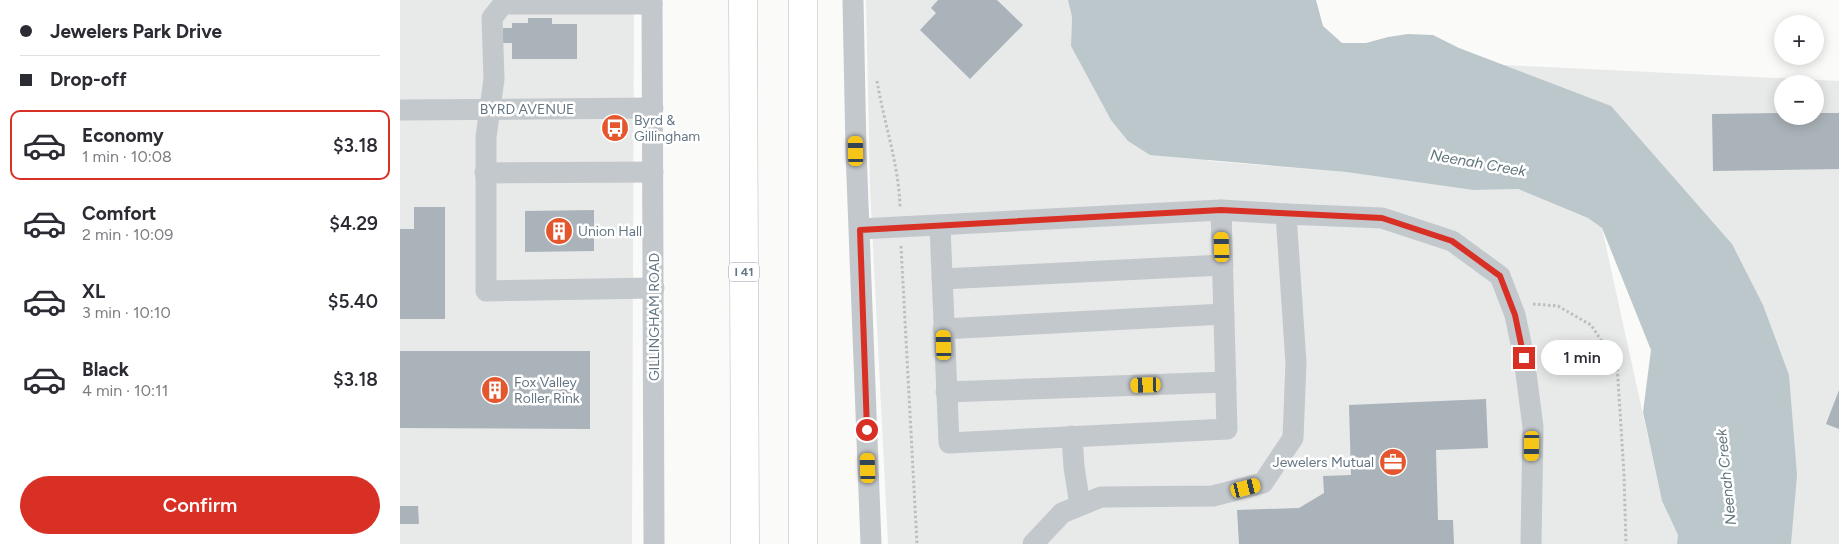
<!DOCTYPE html>
<meta charset="utf-8">
<style>
body{margin:0;font-family:Figtree,sans-serif;background:#f2f2f3;color:#2b2b33;height:100vh;display:flex;flex-direction:column;font-size:19px;white-space:nowrap}
*{box-sizing:border-box;margin:0}
p{font-size:16px;color:#7c7c81}
.icon{flex:none;width:28px;height:28px;fill:none;stroke:currentColor;stroke-width:2;stroke-linecap:round;stroke-linejoin:round}
.map{position:relative;flex:1;overflow:hidden}
.side{display:flex;flex-direction:column;background:#fff;width:400px}
.side>*{flex:none}
.guide{display:grid;align-content:center;height:110px;padding:0 20px;background:#fff}
.buttons{position:absolute;left:1374px;top:15px;display:grid;gap:10px}
.buttons a{display:grid;place-items:center;width:50px;height:50px;border-radius:50%;background:#fff;box-shadow:0 2px 12px #0003;font-size:25px}
.end{position:absolute;width:22px;height:22px;margin:-11px;border:6px solid #d93025;background:#fff;box-shadow:0 0 0 2px #fff}
.from{border-radius:50%}
.bubble{position:absolute;height:35px;border-radius:18px;background:#fff;box-shadow:0 2px 12px #0003;font-size:16px;font-weight:600;line-height:35px;text-align:center}
.car{position:absolute;width:15px;height:30px;margin:-15px -8px;border-radius:6px;box-shadow:0 0 4px 1px #0007;background:linear-gradient(#f5c518 24%,#345 0 40%,#f5c518 0 76%,#345 0 86%,#f5c518 0)}
.guide b{display:flex;align-items:center;gap:18px;height:48px;font-size:19px}
.guide b+b{border-top:1px solid #e1e1e2}
.guide i{width:12px;height:12px;background:#2b2b33}
ul{padding:0;list-style:none}
li{display:flex;align-items:center;gap:15px;height:70px;margin:0 10px 8px;padding:0 10px;border:2px solid transparent;border-radius:10px}
li div{flex:1}
li b{display:block;font-size:19px}
li em{font-style:normal;font-weight:600}
li.on{border-color:#d93025}
li>.icon{width:45px;height:45px;stroke-width:1.5}
.action{display:flex;gap:10px;margin-top:auto;padding:10px 20px}
.action a{flex:1;height:58px;border-radius:30px;background:#d93025;color:#fff;font-size:20px;font-weight:600;line-height:58px;text-align:center}
main{display:flex;flex:1;min-height:0}
.map>svg:first-child{display:block}
.built{fill:#e8e9e9;fill-rule:evenodd}
.water{fill:#bbc7cb}
.building{fill:#aab3b9}
.lines{fill:none;stroke-linecap:round;stroke-linejoin:round}
.highway-casing{stroke:#b4b9bd;stroke-width:29}
.path{stroke:#bbbfc2;stroke-width:3;stroke-dasharray:2.5 2.5;stroke-linecap:butt}
.minor{stroke:#c3c8cc;stroke-width:21}
.highway{stroke:#fff;stroke-width:28}
.route{stroke:#d93025;stroke-width:6}
.labels{text-anchor:middle;dominant-baseline:central;stroke-width:5;stroke-linejoin:round;paint-order:stroke}
.shield{fill:#fff;stroke:#939fa8;stroke-width:1}
.shield-label{font-size:12px;font-weight:bold;fill:#657683}
.street-label{font-size:14px;fill:#657683;stroke:#fff}
.poi-label{font-size:14px;fill:#657683;stroke:#fff;text-anchor:start}
.water-label{font-size:15px;font-style:italic;fill:#60757c;stroke:#fff}
</style>
<main>
<section class="side">
<div class="guide">
<b><i class="from"></i>Jewelers Park Drive</b>
<b><i></i>Drop-off</b>
</div>
<ul>
<li class="on"><svg class="icon" aria-label="car" viewBox="0 0 24 24"><path d="M5 17H2v-5l4-1 3-4h7l3 4 3 1v5h-3M9 17h6M6 11h13"/><circle cx="7" cy="17" r="2"/><circle cx="17" cy="17" r="2"/></svg><div><b>Economy</b><p>1 min · 10:08</p></div><em>$3.18</em></li>
<li><svg class="icon" aria-label="car" viewBox="0 0 24 24"><path d="M5 17H2v-5l4-1 3-4h7l3 4 3 1v5h-3M9 17h6M6 11h13"/><circle cx="7" cy="17" r="2"/><circle cx="17" cy="17" r="2"/></svg><div><b>Comfort</b><p>2 min · 10:09</p></div><em>$4.29</em></li>
<li><svg class="icon" aria-label="car" viewBox="0 0 24 24"><path d="M5 17H2v-5l4-1 3-4h7l3 4 3 1v5h-3M9 17h6M6 11h13"/><circle cx="7" cy="17" r="2"/><circle cx="17" cy="17" r="2"/></svg><div><b>XL</b><p>3 min · 10:10</p></div><em>$5.40</em></li>
<li><svg class="icon" aria-label="car" viewBox="0 0 24 24"><path d="M5 17H2v-5l4-1 3-4h7l3 4 3 1v5h-3M9 17h6M6 11h13"/><circle cx="7" cy="17" r="2"/><circle cx="17" cy="17" r="2"/></svg><div><b>Black</b><p>4 min · 10:11</p></div><em>$3.18</em></li>
</ul>
<div class="action"><a>Confirm</a></div>
</section>
<div class="map">
<svg width="1439" height="544" viewBox="0 0 1439 544">
<rect width="100%" height="100%" fill="#fafaf8"/>
<g class="built">
<path d="M0 0H234L232 544H0Z"/>
<path d="M466 0H668L672 17 671 46 809 161 946 172 1073 190 1118 189 1188 218 1202 228 1262 501 1278 535 1277 544H488L470 188Z"/>
<path d="M1042 62 1439 81V544H1333L1293 307ZM1382 84H1415V116H1382Z"/>
</g>
<path class="water" d="M668 0H916L923 26 942 43H966L988 37 1008 34 1033 35 1059 48 1211 106 1332 244 1363 305 1389 375 1397 475 1391 544H1277L1278 535 1262 501 1243 412 1251 350 1202 228 1188 218 1118 189 1073 190 946 172 750 155 728 141 711 120 671 46 672 17Z"/>
<g class="building">
<path d="M538 0H597L623 25 570 79 520 30 536 13 531 8Z"/>
<path d="M128 18H152V24H177V59H112V43H103V28H112V23H128Z"/>
<path d="M1382 113V116H1415V113H1439V169L1313 171 1312 114Z"/>
<path d="M14 207H45V319H0V229H14Z"/>
<path d="M194 210V251L125 252V211Z"/>
<path d="M0 351H190V429L0 428Z"/>
<path d="M1439 390V429L1426 424Z"/>
<path d="M1086 399 1088 448 1036 450 1038 520H1053L1054 544H839L837 510 899 508 924 493 923 476 951 475 949 405Z"/>
<path d="M0 506H18L19 524H0Z"/>
</g>
<g class="lines">
<g class="highway-casing">
<g id="highway">
<path d="M343 0 345 544"/>
<path d="M403 0V544"/>
</g>
</g>
<g class="path">
<path d="M477 81C484 123 499 165 500 207"/>
<path d="M501 246 517 544"/>
<path d="M1133 304 1158 306 1191 325 1217 364 1224 474 1226 544"/>
</g>
<g class="minor">
<path d="M252 0 254 544"/>
<path d="M453 0 456 151 471 544"/>
<path d="M252 4H103L92 18 94 79 86 137V291L254 288"/>
<path d="M0 110 253 108"/>
<path d="M85 173 253 172"/>
<path d="M886 214 982 218 1052 241 1100 276 1115 315 1124 358 1133 427 1131 544"/>
<path d="M540 226 549 443 827 429 821 210"/>
<path d="M460 229 821 210 886 214 896 363 893 438 863 483 813 496 701 497 662 513 633 544"/>
<path d="M542 279 823 265"/>
<path d="M543 329 824 314"/>
<path d="M546 392 826 382"/>
<path d="M672 436 674 467 680 505"/>
</g>
<use href="#highway" class="highway"/>
</g>
<g class="lines">
<path class="route" d="M467 430 460 230 821 210 982 218 1052 241 1100 276 1115 315 1124 358"/>
</g>
<defs>
<g id="bus-disc" transform="scale(1.4375)"><circle r="9.5" fill="#e4572e" stroke="#fff"/><path d="M-5-6H5V4H4V6H2V4H-2V6H-4V4H-5ZM-3.5-4V0h7V-4ZM-3.5 1.2v1.5H-2V1.2ZM2 1.2v1.5H3.5V1.2Z" fill="#fff"/></g>
<g id="building-disc" transform="scale(1.4375)"><circle r="9.5" fill="#e4572e" stroke="#fff"/><path d="M-4-6H4V6H1V3H-1V6H-4ZM-2.5-4.3h1.7v1.8h-1.7ZM.8-4.3h1.7v1.8H.8ZM-2.5-1h1.7V.8h-1.7ZM.8-1h1.7V.8H.8Z" fill="#fff"/></g>
<g id="office-disc" transform="scale(1.4375)"><circle r="9.5" fill="#e4572e" stroke="#fff"/><path d="M-6-3h4V-5.5h4V-3h4V5H-6ZM-1-4.5V-3h2v-1.5ZM-6 0V1H6V0Z" fill="#fff"/></g>
</defs>
<g fill-rule="evenodd">
<use href="#bus-disc" x="215" y="128"/>
<use href="#building-disc" x="159" y="231"/>
<use href="#building-disc" x="95" y="390"/>
<use href="#office-disc" x="993" y="462"/>
</g>
<g class="labels">
<rect class="shield" x="329" y="262.5" width="30" height="19" rx="4"/>
<g class="shield-label">
<text x="344" y="272">I 41</text>
</g>
<g class="street-label">
<text x="127" y="109">BYRD AVENUE</text>
<text transform="translate(254 317) rotate(-90)">GILLINGHAM ROAD</text>
</g>
<g class="poi-label">
<text x="234" y="120">Byrd &amp;<tspan x="234" dy="16">Gillingham</tspan></text>
<text x="178" y="231">Union Hall</text>
<text x="114" y="382">Fox Valley<tspan x="114" dy="16">Roller Rink</tspan></text>
<text x="974" y="462" text-anchor="end">Jewelers Mutual</text>
</g>
<g class="water-label">
<text transform="translate(1078 163) rotate(10)">Neenah Creek</text>
<text transform="translate(1326 477) rotate(-96)">Neenah Creek</text>
</g>
</g>
</svg>
<div class="buttons">
<a>+</a>
<a>−</a>
</div>
<i class="end from" style="left:467px;top:430px"></i>
<i class="end" style="left:1124px;top:358px"></i>
<div class="bubble" style="left:1141px;top:340px;width:82px">1 min</div>
<i class="car" style="left:456px;top:151px;rotate:359deg"></i>
<i class="car" style="left:822px;top:247px;rotate:358deg"></i>
<i class="car" style="left:544px;top:345px;rotate:358deg"></i>
<i class="car" style="left:746px;top:385px;rotate:268deg"></i>
<i class="car" style="left:1132px;top:446px;rotate:181deg"></i>
<i class="car" style="left:468px;top:468px;rotate:358deg"></i>
<i class="car" style="left:846px;top:488px;rotate:76deg"></i>
</div>
</main>
